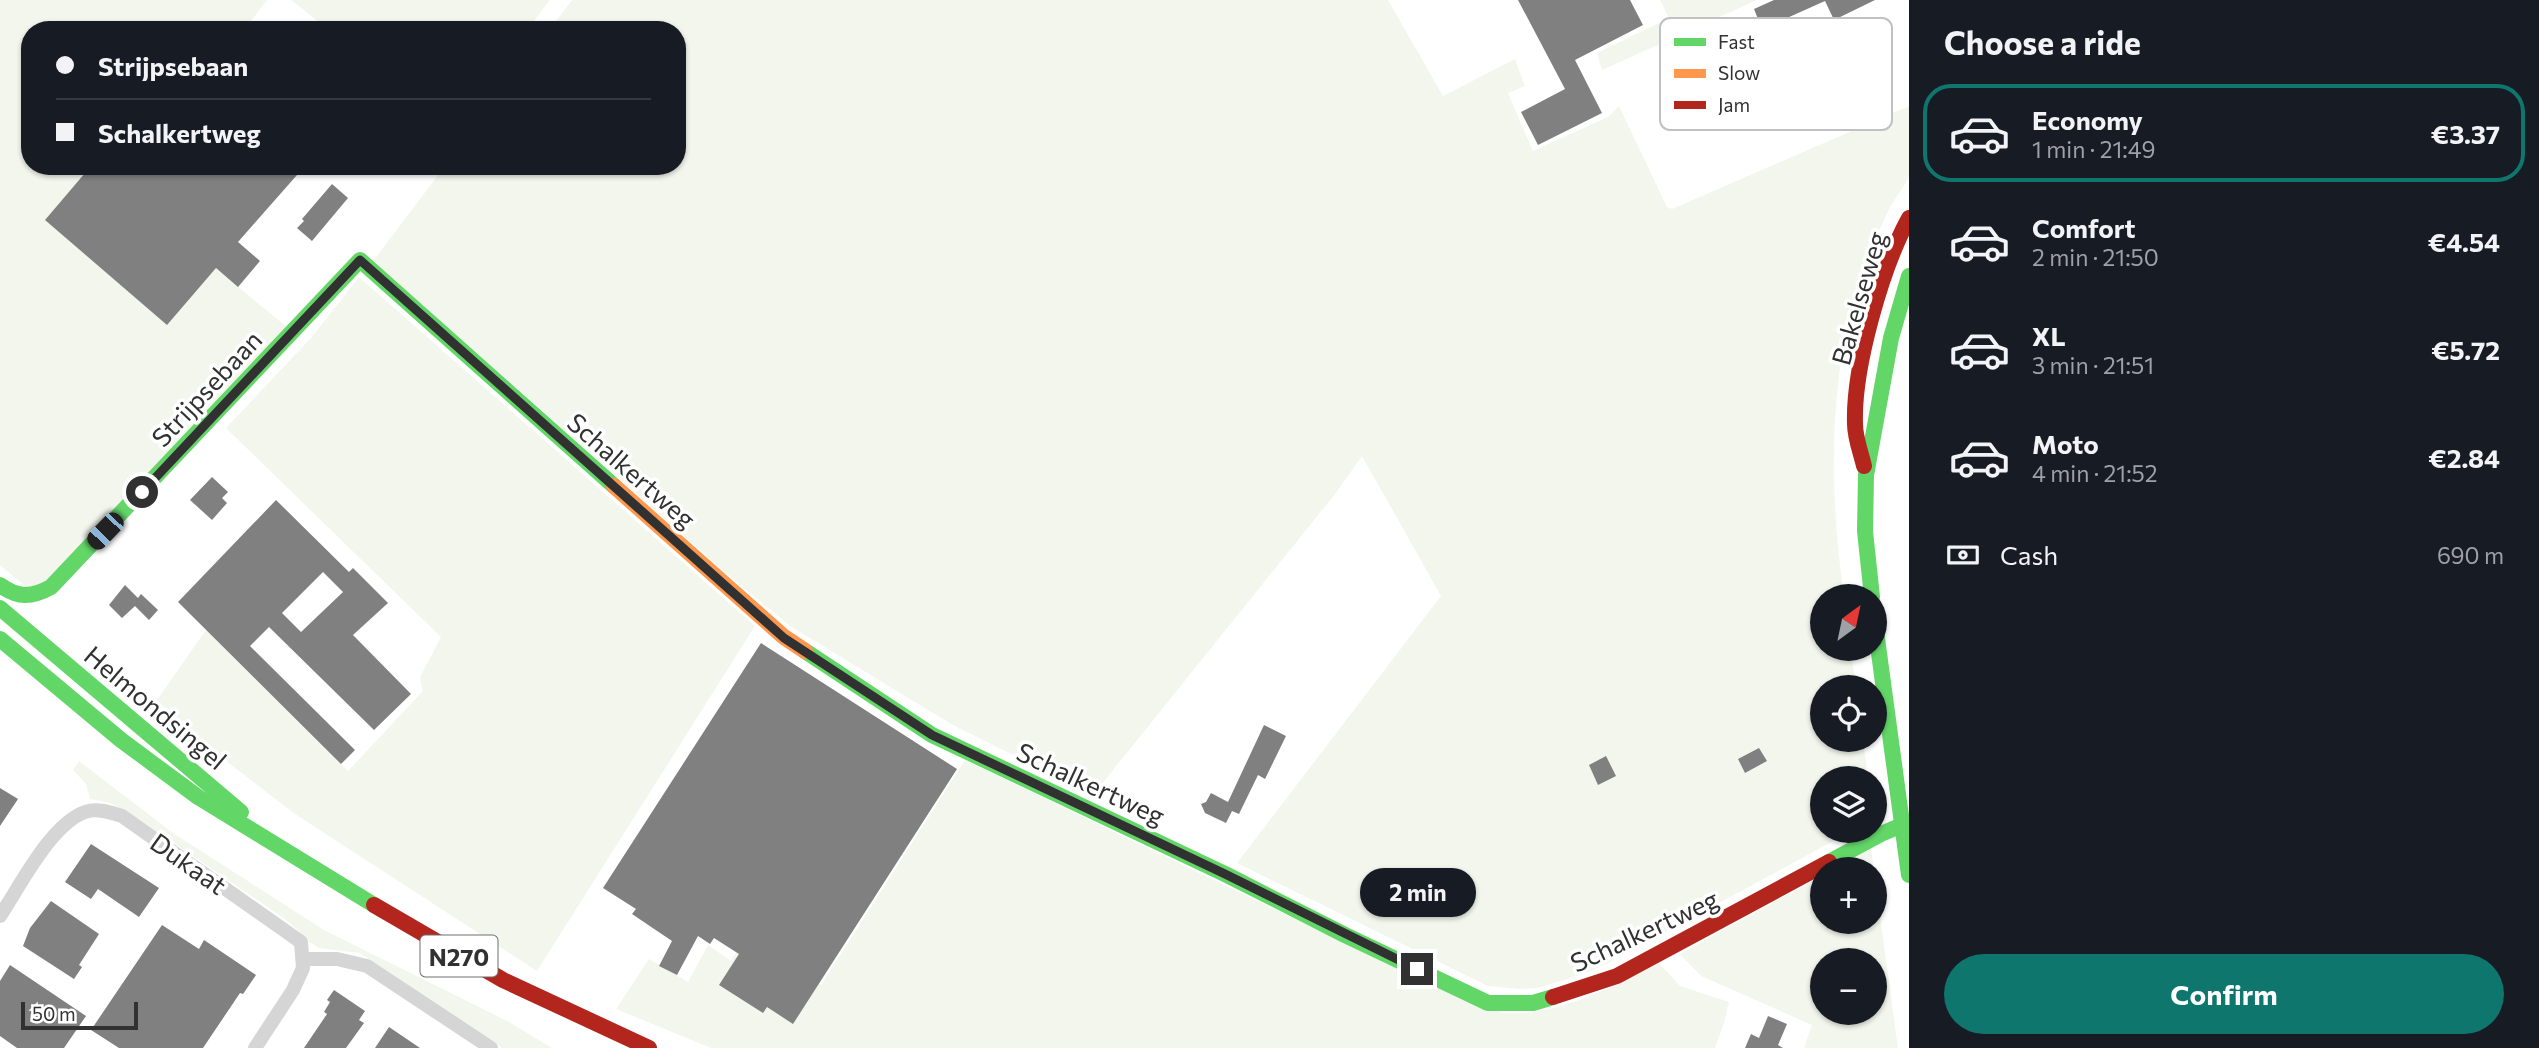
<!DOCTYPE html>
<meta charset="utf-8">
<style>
body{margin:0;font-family:Commissioner,sans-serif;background:#242831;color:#f1f3f6;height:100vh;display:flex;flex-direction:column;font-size:26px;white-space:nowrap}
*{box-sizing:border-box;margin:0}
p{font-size:23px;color:#9ea1a6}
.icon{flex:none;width:38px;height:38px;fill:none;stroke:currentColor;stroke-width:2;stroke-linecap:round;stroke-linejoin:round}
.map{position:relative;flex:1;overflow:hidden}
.drawer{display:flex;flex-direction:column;background:#171b24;width:630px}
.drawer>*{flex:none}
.top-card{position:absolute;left:21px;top:21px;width:665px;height:154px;border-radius:28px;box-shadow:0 2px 5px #0004;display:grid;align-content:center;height:154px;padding:0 35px;background:#171b24}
.needle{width:46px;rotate:33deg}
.fabs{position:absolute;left:1810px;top:584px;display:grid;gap:14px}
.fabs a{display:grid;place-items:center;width:77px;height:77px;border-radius:50%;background:#171b24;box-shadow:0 2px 5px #0004;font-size:35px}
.scale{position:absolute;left:21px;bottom:18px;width:117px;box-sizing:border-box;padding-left:7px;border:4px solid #313131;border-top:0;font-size:19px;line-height:24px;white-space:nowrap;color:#313131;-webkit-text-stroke:5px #fff;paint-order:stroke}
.end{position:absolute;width:32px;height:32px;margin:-16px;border:9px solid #313131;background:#fff;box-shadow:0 0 0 4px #fff}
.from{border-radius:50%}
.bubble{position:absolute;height:49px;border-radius:24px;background:#171b24;box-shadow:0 2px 5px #0004;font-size:23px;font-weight:700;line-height:49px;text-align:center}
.car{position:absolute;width:21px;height:42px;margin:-21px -10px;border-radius:9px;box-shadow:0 0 5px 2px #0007;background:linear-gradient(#222 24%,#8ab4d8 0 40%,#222 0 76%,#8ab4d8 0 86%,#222 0)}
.top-card b{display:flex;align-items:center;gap:24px;height:66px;font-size:26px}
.top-card b+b{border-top:2px solid #363941}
.top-card i{width:18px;height:18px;background:#f1f3f6}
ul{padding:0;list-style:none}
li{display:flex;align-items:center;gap:21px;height:98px;margin:0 14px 10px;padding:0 21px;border:4px solid transparent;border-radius:28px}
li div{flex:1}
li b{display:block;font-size:26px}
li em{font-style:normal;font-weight:700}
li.current{border-color:#0f766e}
li>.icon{width:63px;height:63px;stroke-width:1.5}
h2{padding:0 35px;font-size:32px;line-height:84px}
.pay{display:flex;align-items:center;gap:18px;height:77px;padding:0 35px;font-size:26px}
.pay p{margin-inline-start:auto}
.action{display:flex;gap:14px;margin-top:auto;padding:14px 35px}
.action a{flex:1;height:80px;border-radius:42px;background:#0f766e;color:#fff;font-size:28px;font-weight:700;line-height:80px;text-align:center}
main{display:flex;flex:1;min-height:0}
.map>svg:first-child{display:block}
.green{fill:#f3f6ed;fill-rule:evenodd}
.building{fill:#808080;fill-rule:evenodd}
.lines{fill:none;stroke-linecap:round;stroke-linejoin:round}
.street{stroke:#d5d5d5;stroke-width:14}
.fast{stroke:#63d668;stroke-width:16}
.slow{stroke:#ff974d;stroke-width:16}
.jam{stroke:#b3261e;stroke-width:16}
.route{stroke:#313131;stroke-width:9}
.labels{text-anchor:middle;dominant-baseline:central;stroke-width:7;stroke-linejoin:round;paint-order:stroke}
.shield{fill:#fff;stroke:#6f6f6f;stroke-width:2}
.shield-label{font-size:24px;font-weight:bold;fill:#313131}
.street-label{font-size:26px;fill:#313131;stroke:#fff}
.key{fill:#fff;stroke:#c1c1c1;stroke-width:2}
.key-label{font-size:19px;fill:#313131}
</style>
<main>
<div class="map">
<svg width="1909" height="1048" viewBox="0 0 1909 1048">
<rect width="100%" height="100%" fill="#fff"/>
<g class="green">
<path d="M0 0H267L244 30H30V166H141L123 192 293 332 39 598 0 565Z"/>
<path d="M291 0H550L527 30H329Z"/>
<path d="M572 0H1388L1443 96 1515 59 1525 86 1508 93 1533 151 1608 117 1619 106 1667 207 1672 209 1909 106C1909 121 1909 164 1909 175 1907 184 1895 198 1890 207 1877 234 1865 263 1857 291 1827 390 1830 496 1844 597H1822V649H1851L1856 688H1822V740H1863L1868 779H1822V831H1852L1610 962 1587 973 1538 988 1519 989 1488 986 1237 863 1441 596 1362 456 1335 494 1093 795 951 724 790 626 733 579 373 261 445 166H677V30H549Z"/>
<path d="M1660 0H1757L1602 70 1597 53 1669 18Z"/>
<path d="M359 277 755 626 537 971 295 814 186 730 157 700 208 627 348 771 423 691 420 677 441 637 226 428 311 338Z"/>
<path d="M965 760 1322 932 1503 1013C1555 1017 1613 987 1659 963L1680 986 1729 1002 1724 1023 1715 1048H711L616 1009 649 959 688 982 708 945 731 961 747 936 821 985Z"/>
<path d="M79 761 173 833 324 930 509 1022 552 1048H502L360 953 319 948 304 939 299 931 285 919 130 813 108 802 90 799 86 784 73 770Z"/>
<path d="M1871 849 1874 870H1833Z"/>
<path d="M1874 872 1898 1048H1804L1812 1025 1701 976 1680 954 1822 876V922H1874ZM1822 961H1874V1013H1822Z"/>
</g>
<g class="building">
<path d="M1518 0H1630L1643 25 1575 60 1602 113 1538 145 1521 112 1565 89Z"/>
<path d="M1774 0H1875L1834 20 1825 1 1762 29 1754 9Z"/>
<path d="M91 166H286L297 175 238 242 260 261 238 287 216 268 167 325 45 220Z"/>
<path d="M332 184 348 198 312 241 297 228 304 221 302 219Z"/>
<path d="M212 477 228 492 222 498 227 503 212 520 190 500Z"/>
<path d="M276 500 349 572 353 568 388 603 353 635 411 694 374 730 269 627 250 646 355 750 341 764 178 602ZM323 572 343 592 301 632 282 613Z"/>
<path d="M125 585 138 598 141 594 158 610 149 620 135 606 122 618 109 605Z"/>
<path d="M761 643 957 769 793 1024 767 1007 763 1013 719 985 739 954 714 938 710 944 698 936 677 975 659 966 672 941 632 914 636 909 603 888Z"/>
<path d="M1264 725 1286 736 1265 779 1258 775 1239 814 1232 811 1226 823 1205 813 1201 804 1206 802 1211 793 1228 802Z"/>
<path d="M1759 748 1767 761 1745 773 1738 759Z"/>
<path d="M1606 756 1616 776 1598 785 1589 765Z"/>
<path d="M0 788 18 799 0 826Z"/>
<path d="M91 844 159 888 139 917 98 889 91 899 65 882Z"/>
<path d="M51 901 99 934 79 965 82 967 74 979 23 946 30 928Z"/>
<path d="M162 925 199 949 204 940 256 975 243 994 240 993 203 1048H119L91 1030Z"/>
<path d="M10 965 86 1016 64 1048H17L0 1036V981Z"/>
<path d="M334 990 365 1011 359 1020 364 1023 346 1048H304L327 1014 324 1012 330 1002 327 1000Z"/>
<path d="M1768 1016 1787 1024 1778 1045 1783 1048H1745L1751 1034 1759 1038Z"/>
<path d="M389 1027 420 1048H375Z"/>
</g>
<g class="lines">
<g class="street">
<path d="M0 916C20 886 51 824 85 812 97 808 110 812 122 816L301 942 303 968 293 990 255 1048"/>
<path d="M304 959H337L367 966 491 1048"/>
</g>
<g class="fast">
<path d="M0 585C18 598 31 598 51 587L360 260 614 486"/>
<path d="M1872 597 1865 531 1866 475 1891 338 1909 276"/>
<path d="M0 608 241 812"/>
<path d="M1874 616 1909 875"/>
<path d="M0 639 121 740 198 797 374 905"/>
<path d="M805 651 932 735 1225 874 1345 935 1488 1003H1533L1553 997"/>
<path d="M1829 862 1881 834 1909 822"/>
</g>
<path class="slow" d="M614 486 784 637 805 651"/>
<g class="jam">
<path d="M1864 466C1861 453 1855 438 1855 424 1853 368 1882 267 1909 218"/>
<path d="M374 905 503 980 649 1048"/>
<path d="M1553 997 1617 976 1829 862"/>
</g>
</g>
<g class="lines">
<path class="route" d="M142 492 360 260 784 638 932 735 1225 874 1417 969"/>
</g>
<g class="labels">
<rect class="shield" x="420.5" y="935.5" width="77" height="41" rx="5"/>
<g class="shield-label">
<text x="459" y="956">N270</text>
</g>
<g class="street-label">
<text transform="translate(1858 298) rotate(-74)">Bakelseweg</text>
<text transform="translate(206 388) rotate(-47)">Strijpsebaan</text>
<text transform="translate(632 470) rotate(41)">Schalkertweg</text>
<text transform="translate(156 707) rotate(40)">Helmondsingel</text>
<text transform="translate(1091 783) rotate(25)">Schalkertweg</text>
<text transform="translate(189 863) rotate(35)">Dukaat</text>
<text transform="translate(1644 930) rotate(-25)">Schalkertweg</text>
</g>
</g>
<rect x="1660" y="18" width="232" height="112" rx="10" class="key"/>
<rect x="1674" y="38" width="32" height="8" fill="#63d668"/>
<rect x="1674" y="69" width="32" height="9" fill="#ff974d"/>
<rect x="1674" y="101" width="32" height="8" fill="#b3261e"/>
<g class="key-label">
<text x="1718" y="49">Fast</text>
<text x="1718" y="80">Slow</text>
<text x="1718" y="112">Jam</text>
</g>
</svg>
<div class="fabs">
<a><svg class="needle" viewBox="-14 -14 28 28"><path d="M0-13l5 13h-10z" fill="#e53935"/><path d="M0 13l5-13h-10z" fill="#9ea1a6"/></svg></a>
<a><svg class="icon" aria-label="locate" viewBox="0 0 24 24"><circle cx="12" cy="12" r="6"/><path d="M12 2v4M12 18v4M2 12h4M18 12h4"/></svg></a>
<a><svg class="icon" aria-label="layers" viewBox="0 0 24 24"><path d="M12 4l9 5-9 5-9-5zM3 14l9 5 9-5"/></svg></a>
<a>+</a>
<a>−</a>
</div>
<div class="scale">50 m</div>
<i class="end from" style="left:142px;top:492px"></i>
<i class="end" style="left:1417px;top:969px"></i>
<div class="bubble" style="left:1360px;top:868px;width:116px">2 min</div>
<i class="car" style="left:105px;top:531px;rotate:224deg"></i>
<div class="top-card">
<b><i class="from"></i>Strijpsebaan</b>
<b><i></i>Schalkertweg</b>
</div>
</div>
<section class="drawer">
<h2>Choose a ride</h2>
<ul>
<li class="current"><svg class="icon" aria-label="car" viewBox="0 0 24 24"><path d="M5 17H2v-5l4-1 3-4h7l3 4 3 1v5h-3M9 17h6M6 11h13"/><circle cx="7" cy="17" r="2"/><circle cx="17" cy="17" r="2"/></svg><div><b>Economy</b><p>1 min · 21:49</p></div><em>€3.37</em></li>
<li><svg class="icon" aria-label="car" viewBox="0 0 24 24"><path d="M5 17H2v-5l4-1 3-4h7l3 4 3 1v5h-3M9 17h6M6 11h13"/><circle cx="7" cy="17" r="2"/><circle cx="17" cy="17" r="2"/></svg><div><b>Comfort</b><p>2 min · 21:50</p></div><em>€4.54</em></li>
<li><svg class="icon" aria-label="car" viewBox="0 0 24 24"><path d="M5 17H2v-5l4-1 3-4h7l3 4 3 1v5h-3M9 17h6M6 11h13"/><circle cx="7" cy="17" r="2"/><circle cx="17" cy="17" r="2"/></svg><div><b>XL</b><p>3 min · 21:51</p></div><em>€5.72</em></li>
<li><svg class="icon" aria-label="car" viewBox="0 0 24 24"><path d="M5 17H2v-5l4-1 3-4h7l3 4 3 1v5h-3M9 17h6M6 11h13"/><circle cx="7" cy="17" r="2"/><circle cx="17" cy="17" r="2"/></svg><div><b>Moto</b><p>4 min · 21:52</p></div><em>€2.84</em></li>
</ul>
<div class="pay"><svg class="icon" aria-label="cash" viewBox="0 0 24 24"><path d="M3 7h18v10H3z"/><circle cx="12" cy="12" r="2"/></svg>Cash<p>690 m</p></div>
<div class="action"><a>Confirm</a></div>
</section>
</main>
